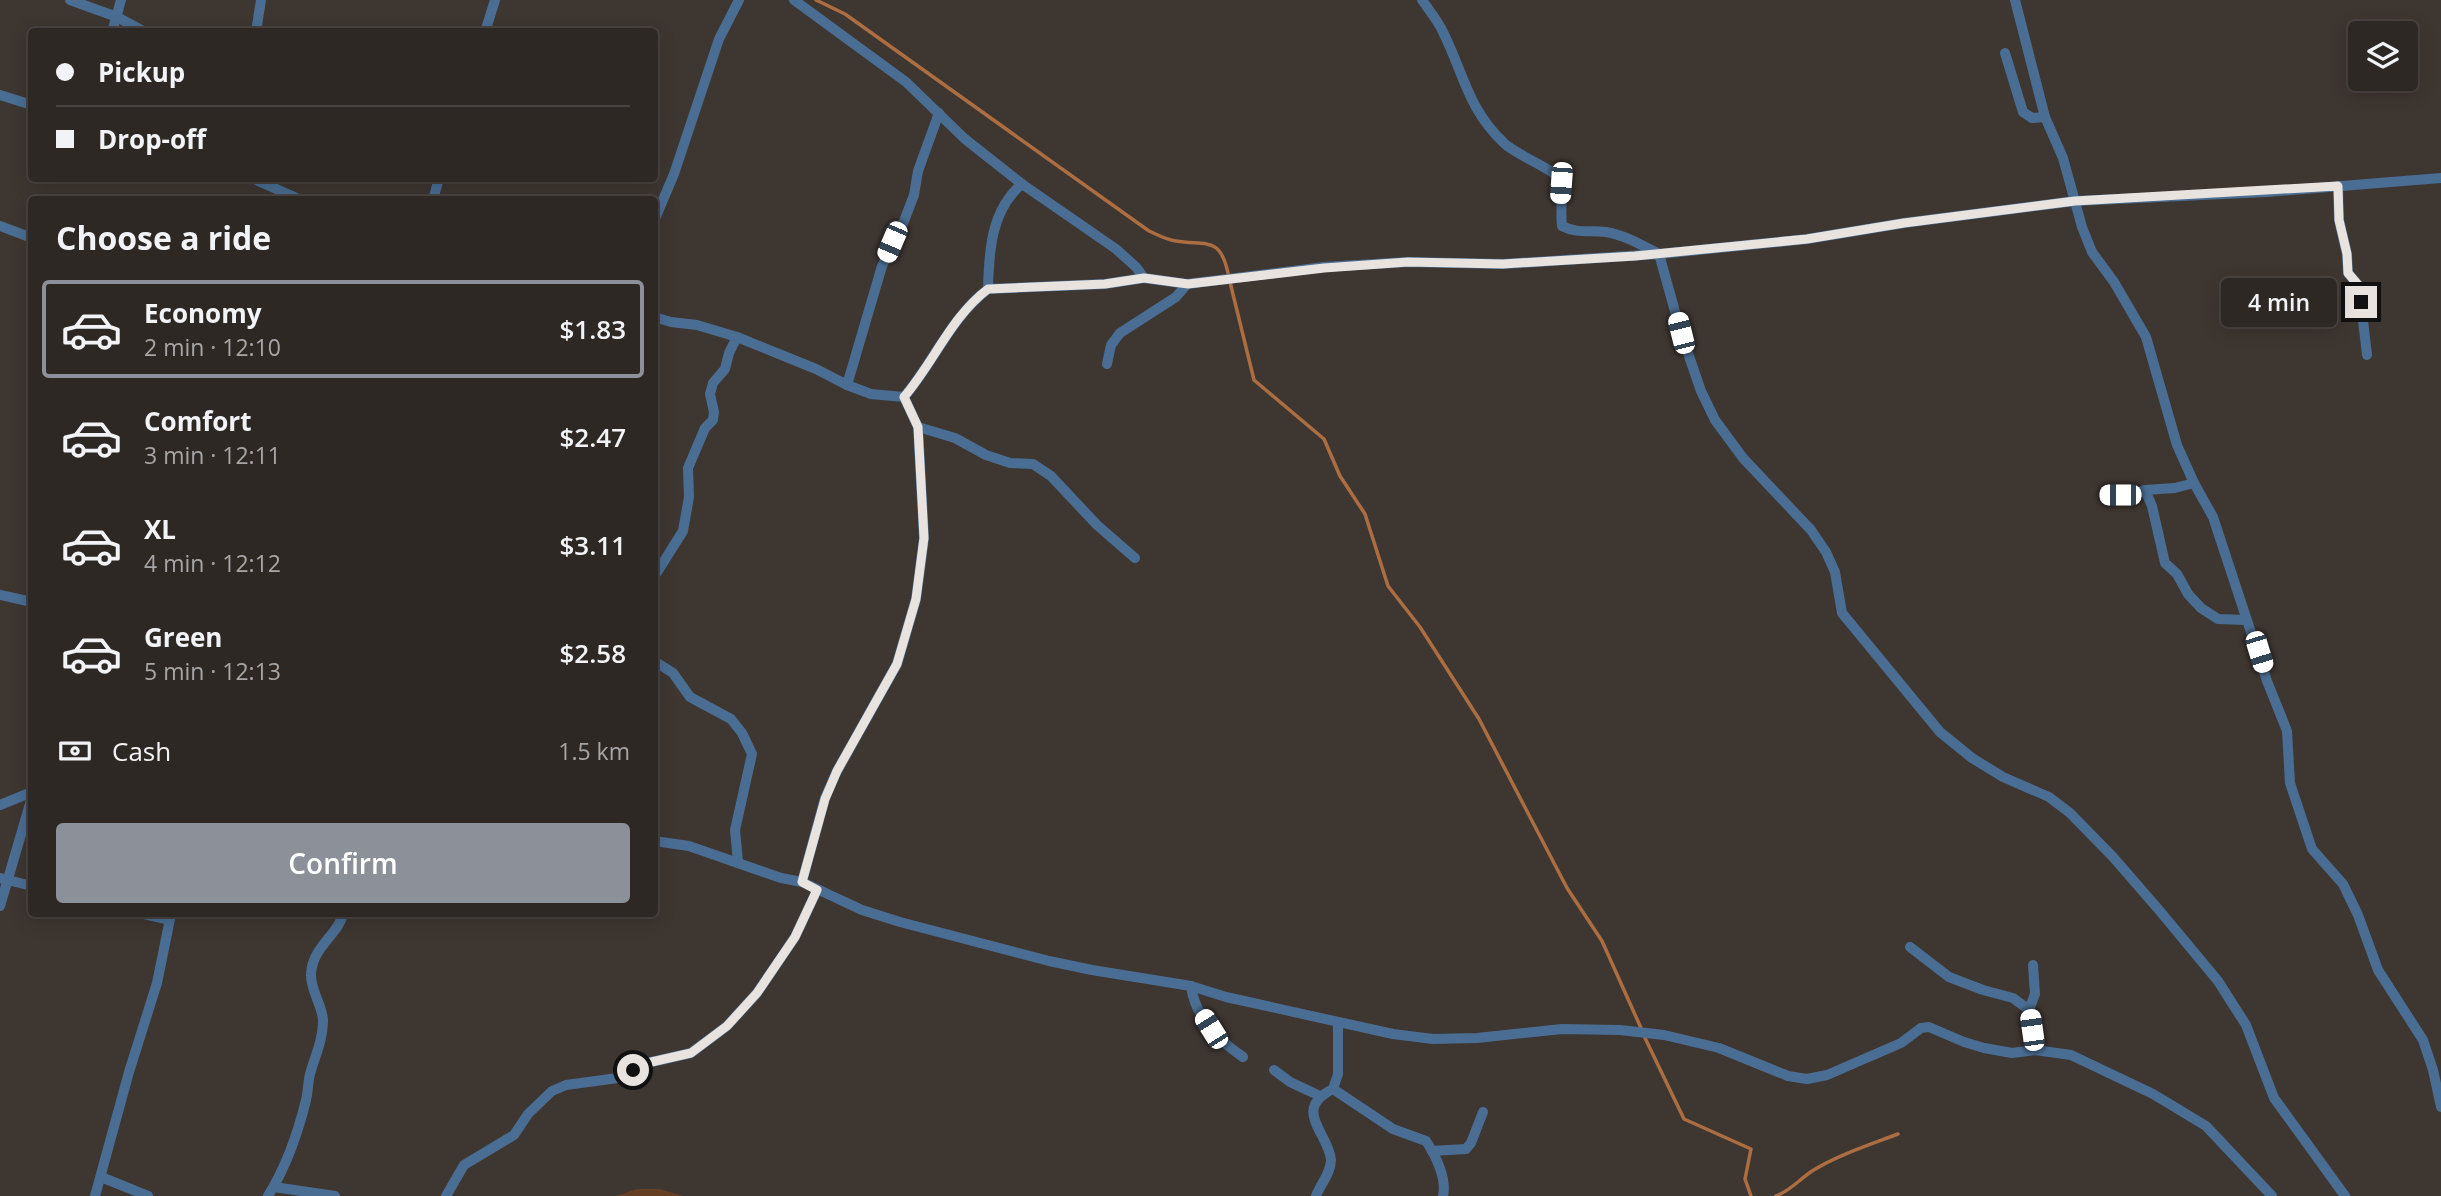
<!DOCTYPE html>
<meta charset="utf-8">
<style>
body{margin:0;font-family:"Open Sans",sans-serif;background:#36302d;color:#f1f3f6;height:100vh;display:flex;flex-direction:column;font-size:26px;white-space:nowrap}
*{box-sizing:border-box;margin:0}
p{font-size:23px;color:#a7a6a7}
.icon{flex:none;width:38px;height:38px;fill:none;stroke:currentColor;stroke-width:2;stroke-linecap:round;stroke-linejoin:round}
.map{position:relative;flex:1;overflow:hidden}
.side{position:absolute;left:28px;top:196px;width:630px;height:721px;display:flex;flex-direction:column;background:#2e2825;border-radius:7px;box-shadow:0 4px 18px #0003,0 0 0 2px #494442}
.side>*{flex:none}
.banner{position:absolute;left:28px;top:28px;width:630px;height:154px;border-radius:7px;box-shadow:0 4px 18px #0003,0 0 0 2px #494442;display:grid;align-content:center;height:154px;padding:0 28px;background:#2e2825}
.controls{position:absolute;left:2348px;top:21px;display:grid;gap:14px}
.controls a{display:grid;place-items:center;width:70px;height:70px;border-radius:7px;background:#2e2825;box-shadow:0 4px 18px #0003,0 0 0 2px #494442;font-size:35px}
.end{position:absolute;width:32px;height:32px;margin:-16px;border:9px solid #e8e3df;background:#111;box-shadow:0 0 0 4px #111}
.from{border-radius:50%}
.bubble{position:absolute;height:49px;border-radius:7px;background:#2e2825;box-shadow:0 4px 18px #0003,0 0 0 2px #494442;font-size:23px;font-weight:600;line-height:49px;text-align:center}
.car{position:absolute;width:21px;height:42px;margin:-21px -10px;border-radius:9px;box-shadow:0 0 5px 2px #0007;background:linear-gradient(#fff 24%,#345 0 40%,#fff 0 76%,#345 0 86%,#fff 0)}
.banner b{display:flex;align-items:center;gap:24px;height:66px;font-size:26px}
.banner b+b{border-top:2px solid #494442}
.banner i{width:18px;height:18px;background:#f1f3f6}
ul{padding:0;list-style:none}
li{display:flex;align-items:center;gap:21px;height:98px;margin:0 14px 10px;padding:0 14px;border:4px solid transparent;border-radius:7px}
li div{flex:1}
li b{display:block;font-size:26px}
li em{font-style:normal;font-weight:600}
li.current{border-color:#8c9099}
li>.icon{width:63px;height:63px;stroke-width:1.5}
h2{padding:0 28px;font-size:32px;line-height:84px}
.pay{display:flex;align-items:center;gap:18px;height:77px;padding:0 28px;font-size:26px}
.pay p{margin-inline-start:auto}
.action{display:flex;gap:14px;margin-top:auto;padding:14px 28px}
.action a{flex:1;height:80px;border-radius:7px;background:#8c9099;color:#fff;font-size:28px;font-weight:600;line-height:80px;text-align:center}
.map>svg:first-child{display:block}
.green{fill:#663e22}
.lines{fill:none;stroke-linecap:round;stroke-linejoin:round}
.stream{stroke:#ac6d41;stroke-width:3.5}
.minor{stroke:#4a6e93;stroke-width:10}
.route{stroke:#e8e3df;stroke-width:9}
</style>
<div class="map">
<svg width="2441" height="1196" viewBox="0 0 2441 1196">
<rect width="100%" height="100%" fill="#3e3631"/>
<path class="green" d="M637 1189H660L683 1196H616Z"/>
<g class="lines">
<g class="stream">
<path d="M816 0 845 14 1149 231C1158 235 1167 240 1176 241 1207 246 1220 236 1228 273"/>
<path d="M1230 282 1254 380 1324 439 1340 476 1365 514 1388 586 1420 627 1479 719 1567 888 1602 941 1641 1028"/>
<path d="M1645 1038 1684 1119 1751 1149 1745 1179 1751 1196"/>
<path d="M1776 1196C1790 1191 1800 1179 1812 1171 1838 1155 1869 1145 1898 1134"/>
</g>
<g class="minor">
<path d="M70 0 117 17 145 32"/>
<path d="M794 0 906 82 965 139 1022 184 1116 249 1136 267 1144 278"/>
<path d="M1422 0C1429 10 1438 21 1443 32 1464 74 1468 110 1505 144 1516 154 1555 171 1559 178 1564 187 1560 213 1562 226 1577 234 1590 230 1606 232 1625 235 1643 246 1659 254L1681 333 1701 391 1715 420 1743 458 1811 530 1826 552 1835 572 1842 613 1940 732 1972 758 2003 777 2049 797 2070 813 2113 857 2159 910 2218 981 2246 1025 2274 1098 2345 1196"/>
<path d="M2015 0 2045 117 2063 158 2082 227 2092 252 2114 282 2146 337 2177 445 2194 483 2213 517 2267 681 2287 731 2290 783 2312 849 2343 884 2358 915 2378 970 2423 1040 2433 1070 2441 1107"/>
<path d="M112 32 121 0"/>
<path d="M256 32 261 0"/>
<path d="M485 32 495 0"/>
<path d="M2005 53 2023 112 2032 118 2045 117"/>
<path d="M0 95 32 105"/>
<path d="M252 178 301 200"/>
<path d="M2338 186 2339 220 2347 254 2348 273 2359 286 2367 355"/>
<path d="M433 200 439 178"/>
<path d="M654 221 674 174 719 39 739 0"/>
<path d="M0 226 32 238"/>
<path d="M988 289C989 251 991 210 1022 184"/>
<path d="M654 317 671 322 697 325 737 337 816 369 847 385 871 394 904 397C934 362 951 317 988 289L1105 284 1144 278 1187 284 1324 267 1408 262 1503 264 1659 254 1807 239 1904 223 2075 201 2266 192 2441 178"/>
<path d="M1107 364 1111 345 1120 333 1176 297 1187 284"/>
<path d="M847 385 882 266 901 229 914 195 918 171 939 113"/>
<path d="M918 427 955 438 986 455 1010 463 1033 464 1051 476 1097 525 1135 558"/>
<path d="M2194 483 2175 488 2145 490 2152 506 2165 563 2177 574 2188 594 2201 608 2218 619 2246 620"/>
<path d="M2105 495 2135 494 2145 490"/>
<path d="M654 577 683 531 689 497 688 468 705 428 713 420 714 412 710 394 713 383 725 369 729 353 737 337"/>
<path d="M0 595 32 602"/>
<path d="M654 661 673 673 690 697 731 719 742 733 752 754 735 830 738 862"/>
<path d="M0 805 32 792"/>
<path d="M654 841 689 846 781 878 802 882 862 910 900 922 1049 961 1092 970 1191 986 1226 997 1393 1034 1433 1039 1477 1038 1562 1029 1620 1030 1664 1035 1719 1048 1788 1076 1807 1079 1827 1075 1901 1043 1921 1028 1929 1027 1964 1042 1984 1048 2012 1053 2035 1050 2071 1055 2153 1094 2206 1126 2272 1196"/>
<path d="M0 878 32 886"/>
<path d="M802 882 825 798 837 771 897 664 916 599 924 538 918 427 904 397"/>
<path d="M0 906 32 797"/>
<path d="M143 914 169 920"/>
<path d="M1910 947 1949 977 1983 990 2013 998 2029 1010"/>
<path d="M2033 965 2035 994 2029 1010 2035 1050"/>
<path d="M1191 986C1195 1017 1218 1040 1243 1057"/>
<path d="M1274 1070 1290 1082 1320 1096"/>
<path d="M1333 1089 1393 1129 1426 1141C1436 1156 1447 1179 1443 1196"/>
<path d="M1432 1151 1466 1149 1471 1143 1483 1112"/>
<path d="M101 1177 148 1196"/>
<path d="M274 1187 335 1196"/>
<path d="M95 1196 129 1072 157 983 171 914"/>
<path d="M268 1196C286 1167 298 1133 306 1100 308 1092 308 1082 310 1074 315 1056 323 1040 323 1021 323 1006 310 990 311 974 312 947 339 934 343 914"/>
<path d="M446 1196 464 1165 514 1135 528 1114 552 1091 566 1085 618 1078 647 1063 691 1053 727 1026 757 993 795 937 817 890"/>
<path d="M1316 1196C1320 1185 1331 1173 1331 1160 1329 1133 1291 1110 1333 1089L1338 1074V1022"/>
</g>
</g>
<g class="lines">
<path class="route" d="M633 1070 647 1063 691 1053 727 1026 757 993 795 937 817 890 802 882 825 799 837 771 897 664 916 599 924 538 918 427 904 397C934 362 951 317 988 289L1105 284 1144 278 1188 284 1324 268 1408 262 1503 264 1635 256 1807 239 1904 223 2075 201 2338 186 2339 220 2347 254 2348 273 2359 286 2361 302"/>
</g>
</svg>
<div class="controls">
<a><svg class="icon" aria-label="layers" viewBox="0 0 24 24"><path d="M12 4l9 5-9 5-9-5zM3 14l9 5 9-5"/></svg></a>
</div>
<i class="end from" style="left:633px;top:1070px"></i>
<i class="end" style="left:2361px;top:302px"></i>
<div class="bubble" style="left:2221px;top:278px;width:116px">4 min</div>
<i class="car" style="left:1561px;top:183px;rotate:184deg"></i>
<i class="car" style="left:892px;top:242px;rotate:203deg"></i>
<i class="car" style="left:1681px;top:333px;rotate:346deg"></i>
<i class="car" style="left:2120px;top:495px;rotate:270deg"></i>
<i class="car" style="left:2259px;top:652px;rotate:163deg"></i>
<i class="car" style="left:1211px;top:1029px;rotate:328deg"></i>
<i class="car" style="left:2032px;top:1030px;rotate:352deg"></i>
<div class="banner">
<b><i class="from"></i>Pickup</b>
<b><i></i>Drop-off</b>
</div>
<section class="side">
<h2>Choose a ride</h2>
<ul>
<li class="current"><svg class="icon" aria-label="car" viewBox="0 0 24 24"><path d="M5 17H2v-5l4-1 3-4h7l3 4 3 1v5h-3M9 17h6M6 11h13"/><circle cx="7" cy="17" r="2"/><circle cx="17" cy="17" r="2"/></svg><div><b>Economy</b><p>2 min · 12:10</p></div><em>$1.83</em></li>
<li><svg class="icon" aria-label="car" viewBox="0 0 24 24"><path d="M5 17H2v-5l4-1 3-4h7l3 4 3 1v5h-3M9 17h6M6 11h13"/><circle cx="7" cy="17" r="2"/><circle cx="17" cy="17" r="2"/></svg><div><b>Comfort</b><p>3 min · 12:11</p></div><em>$2.47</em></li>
<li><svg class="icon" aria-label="car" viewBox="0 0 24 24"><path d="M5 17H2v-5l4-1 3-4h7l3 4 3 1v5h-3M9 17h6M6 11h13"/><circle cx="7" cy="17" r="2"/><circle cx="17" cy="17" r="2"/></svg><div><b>XL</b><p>4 min · 12:12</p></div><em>$3.11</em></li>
<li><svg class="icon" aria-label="car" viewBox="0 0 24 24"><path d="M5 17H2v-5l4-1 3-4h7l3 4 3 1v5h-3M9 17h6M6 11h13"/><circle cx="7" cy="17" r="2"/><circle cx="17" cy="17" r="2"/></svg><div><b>Green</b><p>5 min · 12:13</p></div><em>$2.58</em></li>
</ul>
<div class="pay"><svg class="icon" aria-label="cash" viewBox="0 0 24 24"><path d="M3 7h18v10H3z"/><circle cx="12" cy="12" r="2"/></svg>Cash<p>1.5 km</p></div>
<div class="action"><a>Confirm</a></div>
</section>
</div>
